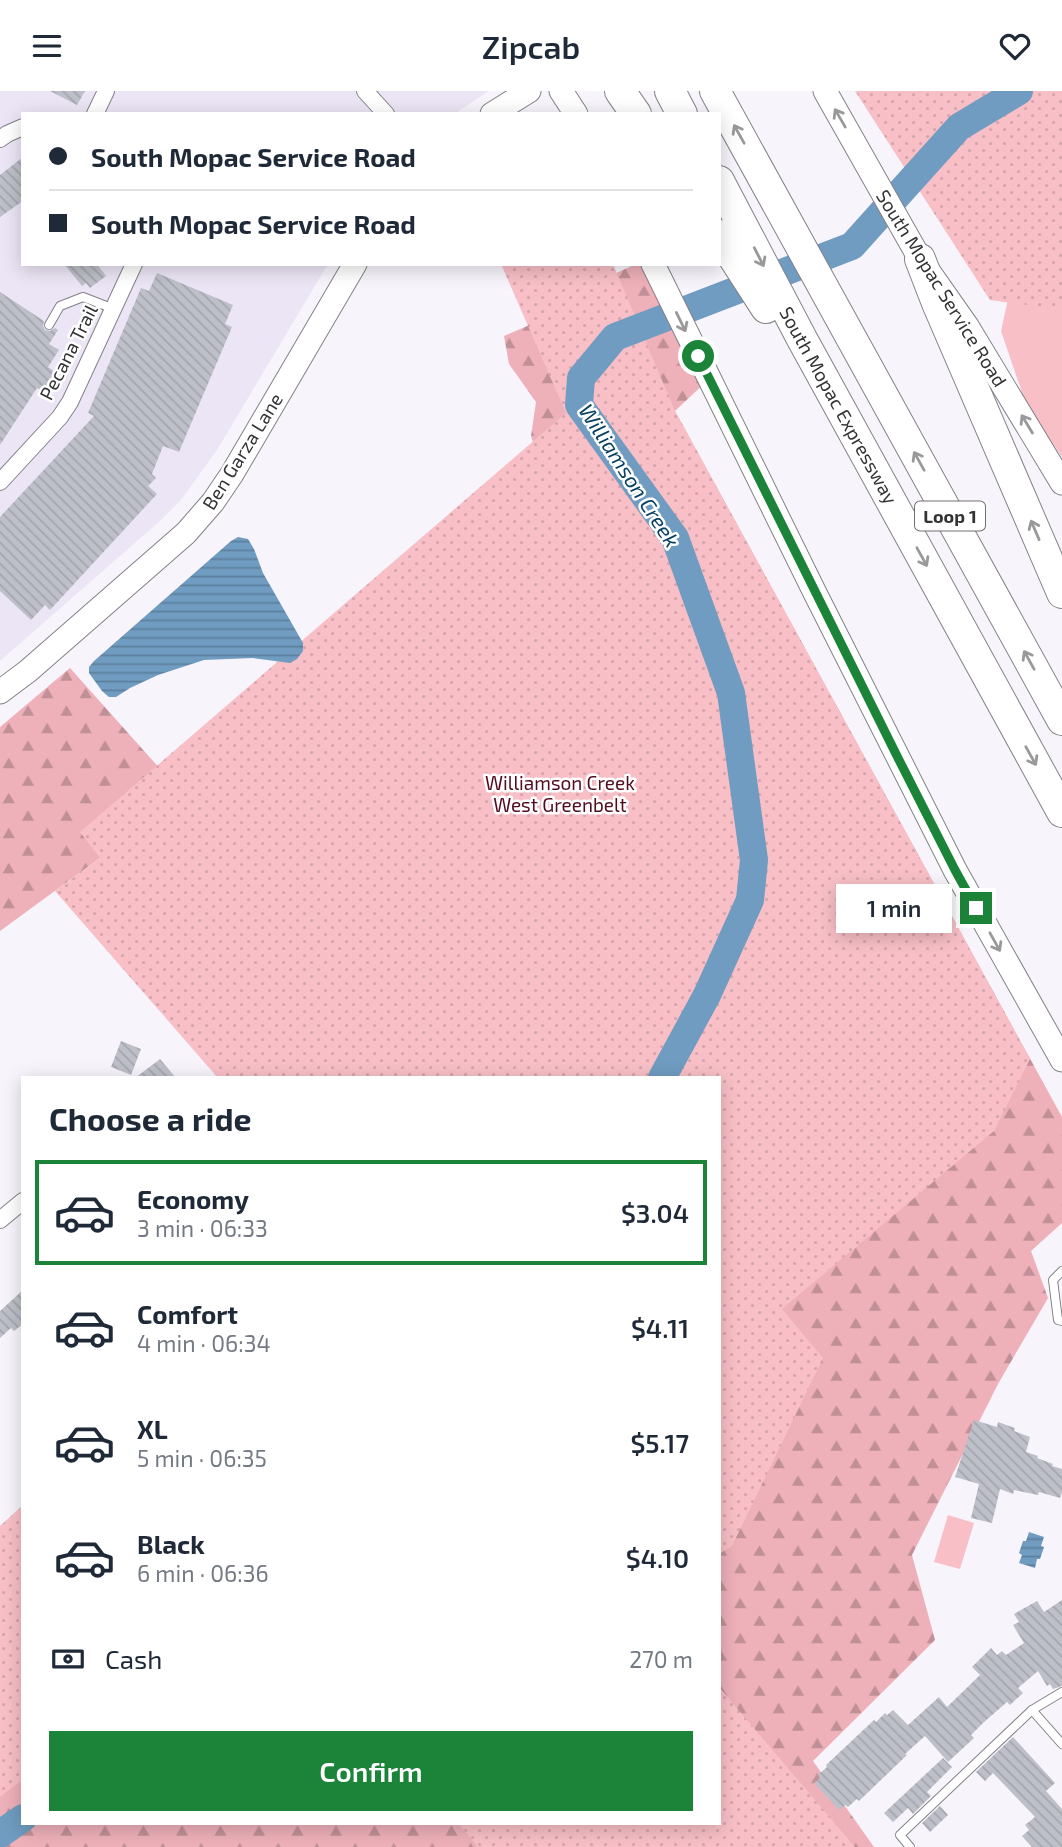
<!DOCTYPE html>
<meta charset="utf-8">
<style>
body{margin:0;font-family:"Exo 2",sans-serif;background:#f2f2f3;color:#1f2937;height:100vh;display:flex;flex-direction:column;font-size:26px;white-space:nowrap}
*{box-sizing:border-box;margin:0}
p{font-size:23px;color:#747a83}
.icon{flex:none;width:38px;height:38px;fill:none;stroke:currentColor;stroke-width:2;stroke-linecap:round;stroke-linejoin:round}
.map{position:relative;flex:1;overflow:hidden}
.panel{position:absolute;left:21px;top:985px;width:700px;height:749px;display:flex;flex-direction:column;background:#fff;border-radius:0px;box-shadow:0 4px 18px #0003}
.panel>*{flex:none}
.top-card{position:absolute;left:21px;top:21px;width:700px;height:154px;border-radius:0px;box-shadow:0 4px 18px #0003;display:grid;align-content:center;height:154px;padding:0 28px;background:#fff}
.end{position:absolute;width:32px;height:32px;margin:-16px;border:9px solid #1c8439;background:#fff;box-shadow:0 0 0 4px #fff}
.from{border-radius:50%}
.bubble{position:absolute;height:49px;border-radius:0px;background:#fff;box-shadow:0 4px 18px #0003;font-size:23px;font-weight:600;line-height:49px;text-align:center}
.top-card b{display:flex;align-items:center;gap:24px;height:66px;font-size:26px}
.top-card b+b{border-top:2px solid #e0e1e3}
.top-card i{width:18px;height:18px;background:#1f2937}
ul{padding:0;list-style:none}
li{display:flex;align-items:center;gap:21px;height:105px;margin:0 14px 10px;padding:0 14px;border:4px solid transparent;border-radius:0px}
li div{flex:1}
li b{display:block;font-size:26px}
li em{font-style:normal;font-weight:600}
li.current{border-color:#1c8439}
li>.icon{width:63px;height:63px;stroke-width:1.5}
h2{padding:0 28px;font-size:32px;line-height:84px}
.pay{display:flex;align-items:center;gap:18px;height:77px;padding:0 28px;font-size:26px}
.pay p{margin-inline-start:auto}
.action{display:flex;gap:14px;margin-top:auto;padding:14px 28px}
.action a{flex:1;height:80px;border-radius:0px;background:#1c8439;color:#fff;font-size:28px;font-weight:600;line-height:80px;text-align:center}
header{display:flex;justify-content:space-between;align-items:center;height:91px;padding:0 28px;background:#fff;font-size:32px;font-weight:600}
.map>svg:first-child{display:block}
.built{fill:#ece5f5}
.green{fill:#f8bfc6}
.forest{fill:url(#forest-firs)}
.park{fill:url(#park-dots)}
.water{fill:url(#water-rules)}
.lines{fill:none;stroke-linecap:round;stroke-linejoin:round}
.river{stroke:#6f9cc0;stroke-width:28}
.building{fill:url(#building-back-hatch)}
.lane-casing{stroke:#848188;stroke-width:10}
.street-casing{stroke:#848188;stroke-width:18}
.secondary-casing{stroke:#848188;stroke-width:25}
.highway-casing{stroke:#848188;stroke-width:32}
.lane{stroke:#fff;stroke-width:8}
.street{stroke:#fff;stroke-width:16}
.secondary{stroke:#fff;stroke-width:23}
.highway{stroke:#fff;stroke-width:30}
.oneway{stroke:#99989a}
.route{stroke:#1c8439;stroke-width:9}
.labels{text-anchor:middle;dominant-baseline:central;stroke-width:5;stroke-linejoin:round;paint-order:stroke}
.shield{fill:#fff;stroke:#707072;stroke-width:2}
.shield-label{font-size:18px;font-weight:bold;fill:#333235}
.street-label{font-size:19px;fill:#333235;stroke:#fff}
.park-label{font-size:19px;fill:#530b20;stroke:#fff}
.water-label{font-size:21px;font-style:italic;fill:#074064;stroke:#fff}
</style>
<header><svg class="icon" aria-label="menu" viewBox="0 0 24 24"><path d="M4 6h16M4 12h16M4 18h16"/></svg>Zipcab<svg class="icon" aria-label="heart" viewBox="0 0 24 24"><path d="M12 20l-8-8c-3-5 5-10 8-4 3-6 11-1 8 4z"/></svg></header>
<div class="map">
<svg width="1062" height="1756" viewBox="0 0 1062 1756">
<defs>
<pattern id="forest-firs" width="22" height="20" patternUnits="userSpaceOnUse" patternTransform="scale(1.75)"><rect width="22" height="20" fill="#eeb0b9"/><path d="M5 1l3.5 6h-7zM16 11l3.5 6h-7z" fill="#c19097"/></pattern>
<pattern id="park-dots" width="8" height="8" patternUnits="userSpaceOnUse" patternTransform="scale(1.75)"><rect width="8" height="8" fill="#f8bfc6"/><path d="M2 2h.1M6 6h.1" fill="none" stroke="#d5a5ab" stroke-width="1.8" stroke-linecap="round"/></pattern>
<pattern id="water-rules" width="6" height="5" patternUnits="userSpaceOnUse" patternTransform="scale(1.75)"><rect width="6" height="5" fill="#6f9cc0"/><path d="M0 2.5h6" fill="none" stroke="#5c809d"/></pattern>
<pattern id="building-back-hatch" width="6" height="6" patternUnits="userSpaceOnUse" patternTransform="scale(1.75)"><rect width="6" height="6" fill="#bec0c9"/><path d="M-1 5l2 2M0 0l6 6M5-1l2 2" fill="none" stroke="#a4a5ad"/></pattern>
</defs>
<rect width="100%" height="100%" fill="#f8f4fc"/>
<path class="built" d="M0 0H489L454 23H23V173H328L217 359 181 409 160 430 0 570Z"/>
<g class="green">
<path d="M1062 189V366L1026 313 1001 240 1010 199Z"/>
<path d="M948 1424 974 1432 960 1478 934 1471Z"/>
</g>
<path class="forest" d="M636 173H653L709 288 675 320 1062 1026V1132L1031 1160 1048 1207 998 1293 912 1464 935 1549 813 1670 874 1756H0V1689L23 1671V1732H719V987H286L100 767 0 840V636L70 577 162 680 540 372 531 345 536 311 509 273 504 245 532 233 601 189Z"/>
<g class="park">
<path d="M855 0H1062V219L990 209Z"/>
<path d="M501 173H613L675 320 1030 968 994 1040 782 1218 823 1267 732 1455 719 1463V987H218L55 800 100 767 80 741 566 322Z"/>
<path d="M23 1414V1688L0 1706V1435Z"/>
<path d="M719 1596 855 1756H478L459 1733 719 1732Z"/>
</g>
<g class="water">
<path d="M238 446 248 448 254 458 263 482 303 552V560L297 568 290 572 253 567 204 569 158 584 130 597 116 606H109L102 600 89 582V576L94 570 231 450Z"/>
<path d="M1029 1441 1044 1446 1041 1455 1044 1456 1040 1468H1037L1035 1477 1019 1472 1022 1464 1019 1462 1023 1450H1026Z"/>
</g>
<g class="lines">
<g class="river">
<path d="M662 987 707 904 750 809 754 769 731 602 675 447 579 314 581 287 615 246 852 155 959 36 1019 0"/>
<path d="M0 1743 23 1727"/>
</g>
</g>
<g class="building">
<path d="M50 0H85L77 14Z"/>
<path d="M23 66V110L0 126V84Z"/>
<path d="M64 173H97L106 185 90 197 86 192 82 195Z"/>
<path d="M157 182 233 214 225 233 232 236 179 361 163 355 152 383 156 387 148 395 157 403 50 519 45 514 31 529 0 500V426L94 325 88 322 141 197 149 200Z"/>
<path d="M0 201 44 230 43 235 45 239 50 240 55 237 58 239 49 253 59 259 48 276 55 281 43 300 37 297 0 354Z"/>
<path d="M121 950 141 958 131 984 111 976Z"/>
<path d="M160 968 176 987H135Z"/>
<path d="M23 1199V1233L14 1240 11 1237 0 1247V1220Z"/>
<path d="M974 1329 997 1336 998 1331 1015 1337 1014 1340 1030 1346 1026 1361 1038 1365 1037 1367 1053 1373 1052 1375 1062 1378V1401L1060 1407 1039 1401 1038 1404 1014 1399 1013 1403 1000 1398 992 1432 971 1427 979 1393 955 1386Z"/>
<path d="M1062 1509V1595L1053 1598 1050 1593 1047 1595 1038 1580 1018 1597 1023 1602 1010 1614 1007 1611 983 1632 971 1644 974 1647 948 1671 925 1645 905 1663 907 1664 859 1710 857 1708 848 1716 845 1714 839 1719 814 1692 820 1687 818 1684 827 1676 826 1674 874 1629 876 1631 885 1622 887 1624 893 1619 908 1634 939 1606 947 1616 980 1584 972 1576 991 1557 997 1564 1002 1560 1006 1564 1024 1552 1013 1534 1019 1531 1014 1523 1037 1510 1044 1521Z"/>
<path d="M1013 1646 1055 1692 1046 1700 1062 1718V1756H1032L1022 1745 1029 1739 1025 1734 1035 1726 993 1682 985 1690 976 1681Z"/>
<path d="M943 1667 952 1676 927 1701 931 1705 913 1723 908 1717 893 1731 884 1722Z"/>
<path d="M940 1715 948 1724 930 1741 922 1732Z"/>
</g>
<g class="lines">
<g class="lane-casing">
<g id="lane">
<path d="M49 234 60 215 83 206 114 218"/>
<path d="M1062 1180 1053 1189 1058 1229 1062 1230"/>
<path d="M1032 1619 1062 1653"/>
<path d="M910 1756 900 1744 1032 1619 1062 1601"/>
</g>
</g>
<g class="street-casing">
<g id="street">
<path d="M365 0 386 23"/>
<path d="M95 23 106 0"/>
<path d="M0 48 7 43 23 36"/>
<path d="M0 391 60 326 70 311 134 173"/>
<path d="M0 1129 23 1110"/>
</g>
</g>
<g class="secondary-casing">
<g id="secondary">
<path d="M561 0 576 23"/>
<path d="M825 0 920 168 967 235 1062 392"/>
<path d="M492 23 529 0"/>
<path d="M653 173 815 502 955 779 1062 969"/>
<path d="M0 601 28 580 186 442 213 411 232 383 355 173"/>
</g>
</g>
<g class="highway-casing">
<g id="highway">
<path d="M620 0 636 23"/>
<path d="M670 0 682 23"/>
<path d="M715 0 1062 629"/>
<path d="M719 90 802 248 1062 721"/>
<path d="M719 144 766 217"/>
<path d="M920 168 937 212 1062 502"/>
</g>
</g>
<use href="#lane" class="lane"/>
<use href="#street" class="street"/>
<use href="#secondary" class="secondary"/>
<use href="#highway" class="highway"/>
</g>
<defs><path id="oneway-shaft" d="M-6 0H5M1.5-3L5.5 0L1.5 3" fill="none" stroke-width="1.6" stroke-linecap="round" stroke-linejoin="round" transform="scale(1.75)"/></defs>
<g class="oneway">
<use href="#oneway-shaft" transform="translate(840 27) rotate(-120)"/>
<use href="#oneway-shaft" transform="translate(739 43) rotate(-119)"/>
<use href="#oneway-shaft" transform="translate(759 166) rotate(63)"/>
<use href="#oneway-shaft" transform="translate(681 231) rotate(64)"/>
<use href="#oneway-shaft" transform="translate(1027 333) rotate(-121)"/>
<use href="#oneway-shaft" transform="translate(919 370) rotate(-119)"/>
<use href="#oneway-shaft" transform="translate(1035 439) rotate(-113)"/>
<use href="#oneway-shaft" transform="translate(922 466) rotate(61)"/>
<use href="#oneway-shaft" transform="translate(1029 569) rotate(-119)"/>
<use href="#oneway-shaft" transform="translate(1031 665) rotate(61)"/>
<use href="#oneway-shaft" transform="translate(995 851) rotate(61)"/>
</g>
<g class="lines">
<path class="route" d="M698 265 897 665 955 779 976 817"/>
</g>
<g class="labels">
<rect class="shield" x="915" y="410.5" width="70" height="29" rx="5"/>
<g class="shield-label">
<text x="950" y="425">Loop 1</text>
</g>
<g class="street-label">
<text transform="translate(942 197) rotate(58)">South Mopac Service Road</text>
<text transform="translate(68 261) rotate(-63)">Pecana Trail</text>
<text transform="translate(839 314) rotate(61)">South Mopac Expressway</text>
<text transform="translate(242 360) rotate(-58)">Ben Garza Lane</text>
</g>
<g class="park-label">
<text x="560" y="691">Williamson Creek<tspan x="560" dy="22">West Greenbelt</tspan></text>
</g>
<g class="water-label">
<text transform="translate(630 384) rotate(57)">Williamson Creek</text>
</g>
</g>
</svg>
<i class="end from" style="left:698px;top:265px"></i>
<i class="end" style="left:976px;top:817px"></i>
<div class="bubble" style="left:836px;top:793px;width:116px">1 min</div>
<div class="top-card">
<b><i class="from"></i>South Mopac Service Road</b>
<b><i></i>South Mopac Service Road</b>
</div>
<section class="panel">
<h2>Choose a ride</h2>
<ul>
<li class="current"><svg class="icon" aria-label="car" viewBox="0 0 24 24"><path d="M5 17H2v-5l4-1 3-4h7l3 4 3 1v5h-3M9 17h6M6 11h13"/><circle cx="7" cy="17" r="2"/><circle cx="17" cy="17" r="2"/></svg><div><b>Economy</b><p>3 min · 06:33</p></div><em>$3.04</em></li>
<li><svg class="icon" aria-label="car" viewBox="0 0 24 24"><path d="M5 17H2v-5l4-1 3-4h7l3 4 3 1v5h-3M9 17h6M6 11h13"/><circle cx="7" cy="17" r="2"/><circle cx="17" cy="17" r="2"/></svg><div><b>Comfort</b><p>4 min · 06:34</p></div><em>$4.11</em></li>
<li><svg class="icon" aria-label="car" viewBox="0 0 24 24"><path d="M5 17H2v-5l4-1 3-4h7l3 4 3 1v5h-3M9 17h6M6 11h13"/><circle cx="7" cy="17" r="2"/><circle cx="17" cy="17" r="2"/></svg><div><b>XL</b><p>5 min · 06:35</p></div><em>$5.17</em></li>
<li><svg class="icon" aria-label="car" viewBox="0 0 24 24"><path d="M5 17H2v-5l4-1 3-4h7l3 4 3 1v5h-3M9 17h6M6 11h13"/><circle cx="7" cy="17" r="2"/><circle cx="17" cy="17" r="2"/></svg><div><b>Black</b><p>6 min · 06:36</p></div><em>$4.10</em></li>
</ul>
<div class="pay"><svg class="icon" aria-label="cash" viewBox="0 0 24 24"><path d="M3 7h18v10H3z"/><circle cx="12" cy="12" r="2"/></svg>Cash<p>270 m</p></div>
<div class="action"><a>Confirm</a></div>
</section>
</div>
